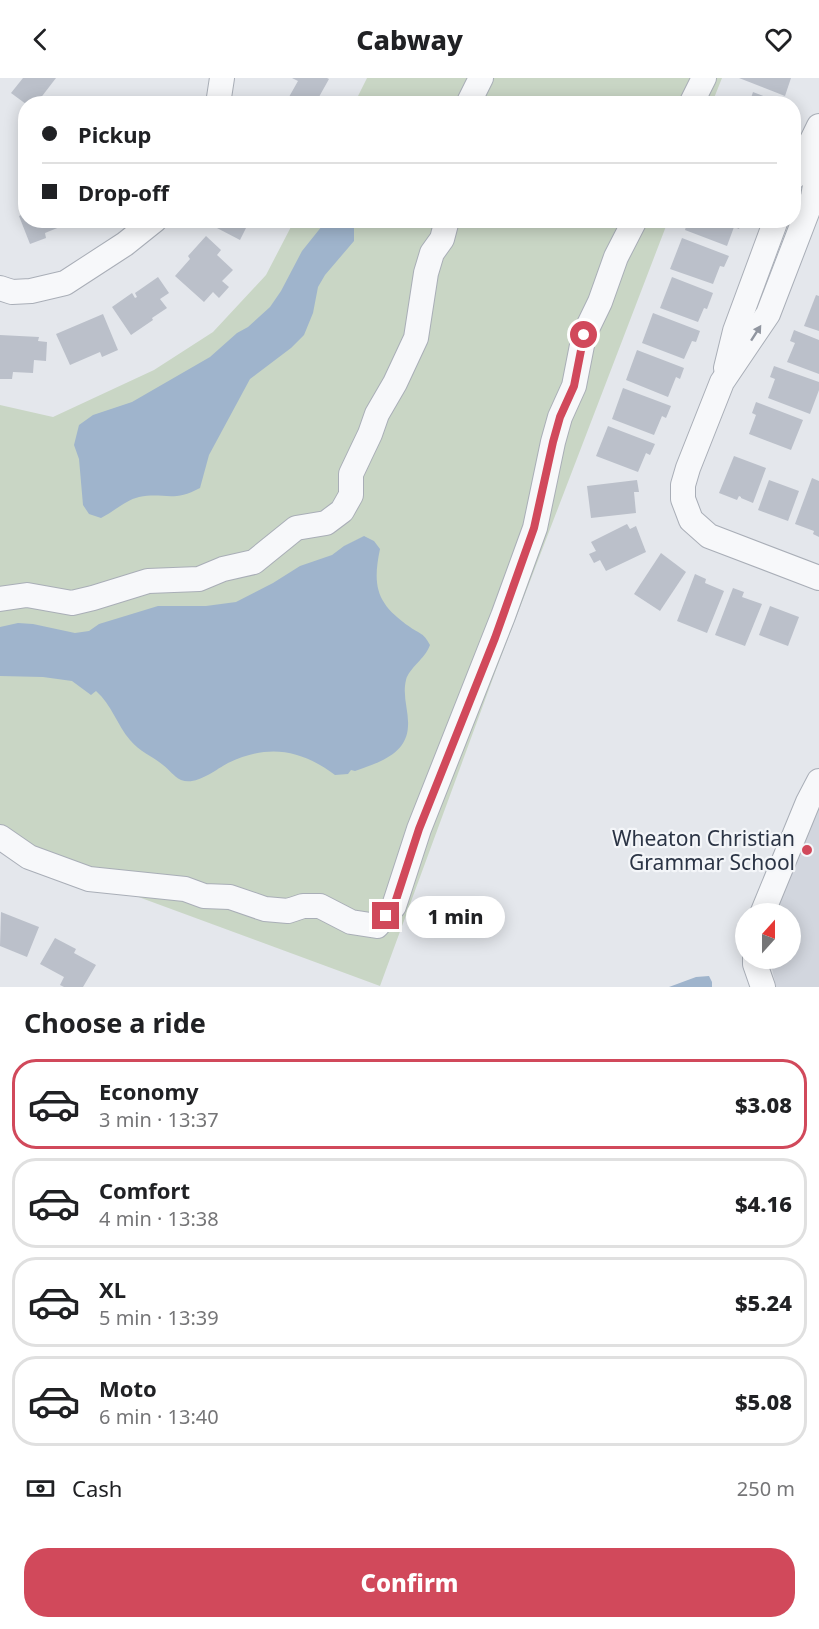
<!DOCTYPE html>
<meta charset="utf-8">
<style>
body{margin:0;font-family:"Noto Sans",sans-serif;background:#f2f2f2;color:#202124;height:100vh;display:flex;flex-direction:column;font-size:22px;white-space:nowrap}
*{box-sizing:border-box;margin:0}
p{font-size:20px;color:#757577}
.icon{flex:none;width:33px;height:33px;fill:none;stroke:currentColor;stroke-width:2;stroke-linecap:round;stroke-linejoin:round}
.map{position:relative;height:909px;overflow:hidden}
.drawer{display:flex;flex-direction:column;background:#fff;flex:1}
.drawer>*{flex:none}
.hud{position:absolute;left:18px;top:18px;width:783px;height:132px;border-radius:24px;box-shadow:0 3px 15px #0003;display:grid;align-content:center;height:132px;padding:0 24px;background:#fff}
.needle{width:39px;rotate:21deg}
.buttons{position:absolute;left:735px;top:825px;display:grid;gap:12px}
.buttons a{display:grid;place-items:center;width:66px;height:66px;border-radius:50%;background:#fff;box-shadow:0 3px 15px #0003;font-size:30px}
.end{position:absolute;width:27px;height:27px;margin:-14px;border:8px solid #d1495b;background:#fff;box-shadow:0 0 0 3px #fff}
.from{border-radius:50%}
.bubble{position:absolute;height:42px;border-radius:21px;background:#fff;box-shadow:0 3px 15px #0003;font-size:20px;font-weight:800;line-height:42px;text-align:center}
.hud b{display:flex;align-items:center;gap:21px;height:57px;font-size:22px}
.hud b+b{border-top:2px solid #e0e0e0}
.hud i{width:15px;height:15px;background:#202124}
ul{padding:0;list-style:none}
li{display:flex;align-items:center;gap:18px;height:90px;margin:0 12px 9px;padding:0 12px;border:3px solid #e0e0e0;border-radius:24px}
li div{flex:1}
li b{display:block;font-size:22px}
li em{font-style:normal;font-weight:800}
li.selected{border-color:#d1495b}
li>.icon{width:54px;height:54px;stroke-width:1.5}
h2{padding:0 24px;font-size:27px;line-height:72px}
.pay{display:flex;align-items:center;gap:15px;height:66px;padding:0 24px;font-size:22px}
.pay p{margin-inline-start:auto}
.cta{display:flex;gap:12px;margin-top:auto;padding:12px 24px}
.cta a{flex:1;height:69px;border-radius:24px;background:#d1495b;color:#fff;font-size:24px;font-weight:800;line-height:69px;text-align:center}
header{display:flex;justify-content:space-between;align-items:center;height:78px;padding:0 24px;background:#fff;font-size:27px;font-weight:800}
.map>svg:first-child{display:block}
.built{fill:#d2d6de}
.green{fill:#c9d6c5}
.water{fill:#9fb4cc}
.building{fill:#bbc0ca}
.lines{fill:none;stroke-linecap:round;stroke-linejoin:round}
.minor-casing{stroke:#a9aeb7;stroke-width:26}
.minor{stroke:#f7f8fa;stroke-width:24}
.oneway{fill:#9196a0}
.route{stroke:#d1495b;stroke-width:8}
.poi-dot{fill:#d1495b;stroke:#f4f6f9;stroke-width:2}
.labels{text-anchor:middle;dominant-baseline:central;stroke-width:4.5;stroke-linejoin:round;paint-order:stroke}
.poi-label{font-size:21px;fill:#2b3445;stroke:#f4f6f9;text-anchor:end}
</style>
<header><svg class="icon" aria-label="back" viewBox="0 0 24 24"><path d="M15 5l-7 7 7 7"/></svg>Cabway<svg class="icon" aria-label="heart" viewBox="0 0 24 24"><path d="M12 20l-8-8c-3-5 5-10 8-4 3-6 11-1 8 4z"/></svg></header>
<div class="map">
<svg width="819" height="909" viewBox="0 0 819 909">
<rect width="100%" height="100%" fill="#e4e7ec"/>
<path class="built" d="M819 708V909H776L770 881 790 880V836L771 835Z"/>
<g class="green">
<path d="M367 0H722L712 25 354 26Z"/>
<path d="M294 143H668L496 592 380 908 0 768V327L53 339 154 292 213 254 266 197Z"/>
</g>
<g class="water">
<path d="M325 143H354V163L325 197 318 209 313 235 304 257 291 270 250 301 209 377 200 410C172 425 165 414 139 419 126 422 113 434 101 440L89 436 83 427 79 381 74 367 79 347 93 337 132 324 210 279 237 255 248 249 270 229 281 213 302 173 322 148Z"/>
<path d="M364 458 374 463 380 471C372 509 377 526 410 549 421 557 423 554 430 567 425 581 409 590 406 602 402 618 409 633 408 648 407 677 377 685 355 693L351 692 348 696 335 697C300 671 268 666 228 685 215 692 196 708 181 702 173 698 170 692 163 687 152 678 140 674 130 662 117 647 112 627 96 613L91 617 72 603 43 599 0 598V549L18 545 33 546 75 555 89 553 99 546 158 528H206L236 524 273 505 300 488 332 477 344 468Z"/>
<path d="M709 898 712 904V909H669L696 899Z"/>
</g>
<g class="building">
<path d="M23 0H56L36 26H26L11 15Z"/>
<path d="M292 0H327L329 1 315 26H285L298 3Z"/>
<path d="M739 0H791L785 18Z"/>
<path d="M753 14 782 25V26H749Z"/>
<path d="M136 19 148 26H133Z"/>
<path d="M26 135V142H72V144L45 155 46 160 30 166 19 138Z"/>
<path d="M221 142H250L240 162 217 150Z"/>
<path d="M688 142H742L739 151 734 149 727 168 685 152Z"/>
<path d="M206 158 221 172 217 177 233 192 222 203 229 209 219 220 213 214 204 224 175 198 190 181 188 178Z"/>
<path d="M682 160 729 178 724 189 720 188 713 206 670 191Z"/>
<path d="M158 199 169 215 160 221 167 230 152 240 153 242 131 257 112 229 132 215 135 220 137 219 135 215Z"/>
<path d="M672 199 713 215 707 231 704 230 698 244 660 230Z"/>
<path d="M816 217 819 218V253L804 248Z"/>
<path d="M653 235 700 253 696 264 692 263 684 281 642 265Z"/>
<path d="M103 236 118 272 102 279 100 274 70 287 56 256Z"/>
<path d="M794 252 819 262V296L787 284 795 265 790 263Z"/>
<path d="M0 257 39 259 38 263 47 264 46 283 34 282 33 295 13 294 12 301H0Z"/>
<path d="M637 272 684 290 680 301 676 299 668 319 626 302Z"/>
<path d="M774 288 819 304V312L810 336 768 320 775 301 770 299Z"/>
<path d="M623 310 671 328 666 340 662 338 654 357 612 341Z"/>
<path d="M756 324 803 342 791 372 749 356 756 337 752 335Z"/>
<path d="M608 348 655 366 650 377 646 375 638 394 596 378Z"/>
<path d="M734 378 766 390 753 425 741 420V419L739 418 737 422 719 415Z"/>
<path d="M812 400 819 403V459L813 456 814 453 795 446Z"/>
<path d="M637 402 639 414H634L636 435 591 440 587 408Z"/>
<path d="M769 402 799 413 788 443 758 432Z"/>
<path d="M627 446 630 451 636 448 646 474 606 493 600 482 594 485 589 476 596 473 591 464Z"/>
<path d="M661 475 686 494 660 533 634 516Z"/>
<path d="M695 496 706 501 705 505 724 513 707 555 677 543Z"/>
<path d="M733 510 744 514 742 519 762 526 745 568 715 557Z"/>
<path d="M770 528 799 539 788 568 759 557Z"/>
<path d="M1 834 39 849 27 879 0 868Z"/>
<path d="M55 860 76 871 74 875 96 887 83 909H64L60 907 64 899 40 886Z"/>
</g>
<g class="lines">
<g class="minor-casing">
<g id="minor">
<path d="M218 26 222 0"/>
<path d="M468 26 481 0"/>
<path d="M691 26 704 0"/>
<path d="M819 84 813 119 768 236 722 304 688 390 683 407V421L691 442 709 458 819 500"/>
<path d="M794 99 819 48"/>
<path d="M0 210 12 214 31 213 65 205 125 166 155 142"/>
<path d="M726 290 735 253 776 142"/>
<path d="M0 521 27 517 72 525 93 520 148 503 199 501 223 491 254 484 296 450 326 445 342 433 351 417V396L360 377 370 356 377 336 395 305 416 260 426 195 432 175 442 161 447 142"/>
<path d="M0 759 29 779 89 801 185 811 204 818 230 819 265 831 288 833 303 828H320L351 844 377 848 394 828 419 751 503 538 535 450 553 364 560 339 574 308 584 257 600 224 616 179 635 142"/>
<path d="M762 836 808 724 819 703"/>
<path d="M755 880V886L763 909"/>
</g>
</g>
<use href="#minor" class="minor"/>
</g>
<defs><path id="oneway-solid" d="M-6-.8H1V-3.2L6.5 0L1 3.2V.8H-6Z" transform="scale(1.5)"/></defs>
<use class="oneway" href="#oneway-solid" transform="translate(756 255) rotate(-57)"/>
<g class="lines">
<path class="route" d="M386 838 394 828 419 751 495 560 534 450 553 364 560 339 574 308 584 257"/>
</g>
<circle class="poi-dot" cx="807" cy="772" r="6"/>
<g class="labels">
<g class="poi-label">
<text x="795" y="760">Wheaton Christian<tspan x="795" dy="24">Grammar School</tspan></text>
</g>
</g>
</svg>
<div class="buttons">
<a><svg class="needle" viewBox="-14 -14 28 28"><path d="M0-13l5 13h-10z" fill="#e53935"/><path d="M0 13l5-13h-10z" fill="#757577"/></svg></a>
</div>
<i class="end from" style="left:584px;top:257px"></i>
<i class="end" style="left:386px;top:838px"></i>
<div class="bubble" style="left:406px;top:818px;width:99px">1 min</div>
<div class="hud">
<b><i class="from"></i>Pickup</b>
<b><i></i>Drop-off</b>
</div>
</div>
<section class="drawer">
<h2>Choose a ride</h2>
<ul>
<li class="selected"><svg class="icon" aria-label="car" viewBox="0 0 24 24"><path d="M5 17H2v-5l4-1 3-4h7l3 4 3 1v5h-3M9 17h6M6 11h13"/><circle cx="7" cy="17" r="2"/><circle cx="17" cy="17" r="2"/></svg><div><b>Economy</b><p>3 min · 13:37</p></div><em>$3.08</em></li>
<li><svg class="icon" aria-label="car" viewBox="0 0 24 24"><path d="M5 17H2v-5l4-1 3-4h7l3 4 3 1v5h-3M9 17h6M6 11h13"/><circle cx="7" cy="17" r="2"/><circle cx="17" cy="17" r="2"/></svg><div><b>Comfort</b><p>4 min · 13:38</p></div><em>$4.16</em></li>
<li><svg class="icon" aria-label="car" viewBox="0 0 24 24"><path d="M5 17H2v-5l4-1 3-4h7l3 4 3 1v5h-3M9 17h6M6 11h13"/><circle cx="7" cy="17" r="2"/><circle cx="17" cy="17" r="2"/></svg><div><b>XL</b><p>5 min · 13:39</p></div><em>$5.24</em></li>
<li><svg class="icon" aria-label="car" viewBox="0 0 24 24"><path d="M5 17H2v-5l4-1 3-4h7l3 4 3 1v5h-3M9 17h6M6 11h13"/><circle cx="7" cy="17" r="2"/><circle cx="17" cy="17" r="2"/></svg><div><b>Moto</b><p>6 min · 13:40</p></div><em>$5.08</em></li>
</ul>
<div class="pay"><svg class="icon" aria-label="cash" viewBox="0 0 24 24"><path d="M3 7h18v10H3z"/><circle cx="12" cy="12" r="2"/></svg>Cash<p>250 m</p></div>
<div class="cta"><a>Confirm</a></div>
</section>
